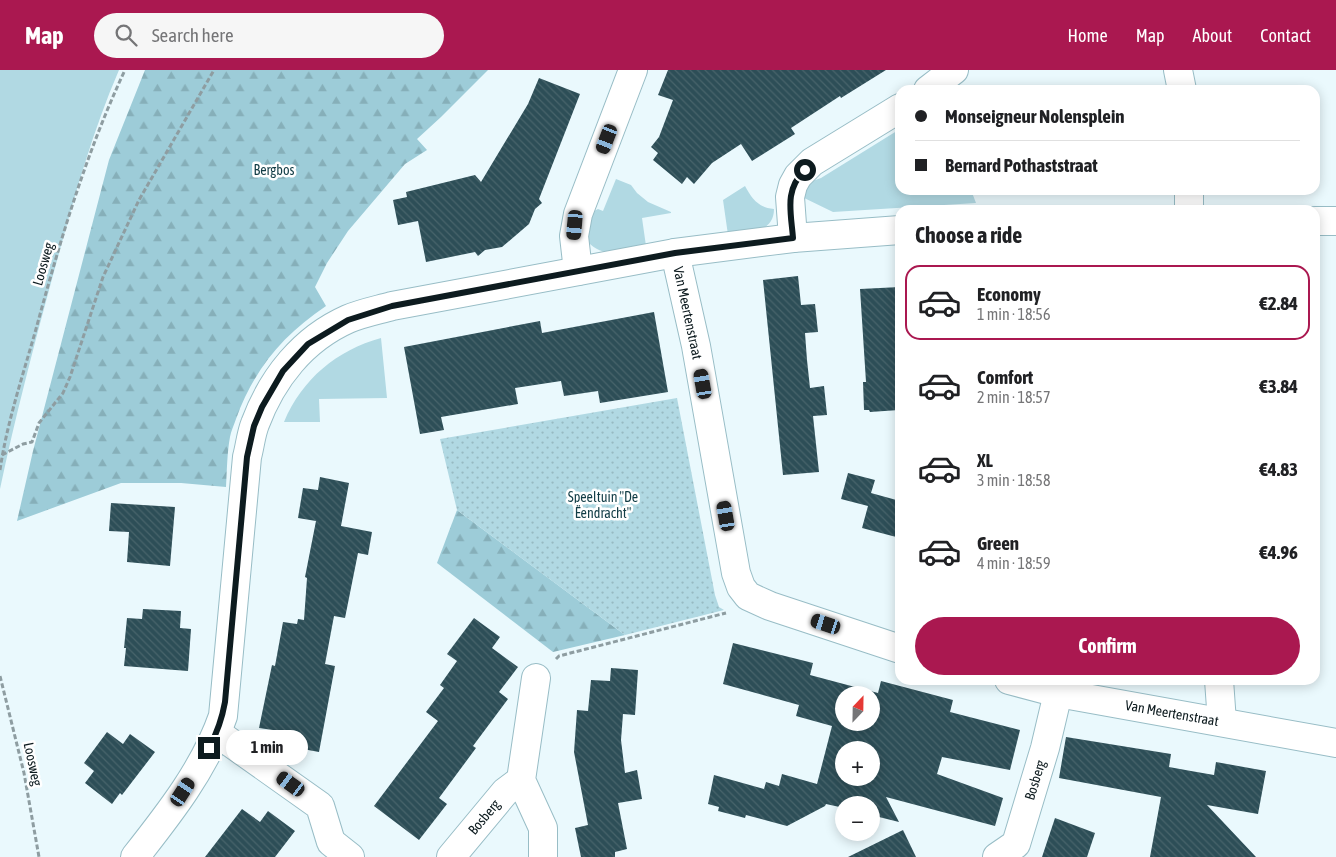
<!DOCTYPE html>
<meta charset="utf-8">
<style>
body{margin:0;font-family:"Asap Condensed",sans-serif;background:#f6f6f6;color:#202124;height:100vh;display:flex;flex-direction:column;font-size:19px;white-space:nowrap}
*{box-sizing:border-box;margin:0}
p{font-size:16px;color:#757577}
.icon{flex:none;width:28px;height:28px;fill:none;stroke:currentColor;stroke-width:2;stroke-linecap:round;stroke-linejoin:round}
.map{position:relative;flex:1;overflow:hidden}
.details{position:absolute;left:895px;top:135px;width:425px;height:480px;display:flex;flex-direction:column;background:#fff;border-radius:15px;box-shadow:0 2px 12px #0003}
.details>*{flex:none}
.banner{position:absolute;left:895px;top:15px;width:425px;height:110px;border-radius:15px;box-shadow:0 2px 12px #0003;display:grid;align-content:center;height:110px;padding:0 20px;background:#fff}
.needle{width:32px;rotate:22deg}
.tools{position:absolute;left:835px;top:616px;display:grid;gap:10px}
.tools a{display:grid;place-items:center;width:45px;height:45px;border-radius:50%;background:#fff;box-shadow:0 2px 12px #0003;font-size:25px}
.end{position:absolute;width:22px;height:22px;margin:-11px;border:6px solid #0d1b1f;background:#fff;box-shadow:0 0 0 2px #fff}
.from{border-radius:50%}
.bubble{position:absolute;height:35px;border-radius:18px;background:#fff;box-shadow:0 2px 12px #0003;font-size:16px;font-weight:700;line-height:35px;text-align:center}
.car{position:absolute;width:15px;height:30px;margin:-15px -8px;border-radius:6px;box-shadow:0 0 4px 1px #0007;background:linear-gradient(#222 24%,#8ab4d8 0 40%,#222 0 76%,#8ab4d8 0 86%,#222 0)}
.banner b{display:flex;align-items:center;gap:18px;height:48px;font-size:19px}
.banner b+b{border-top:1px solid #e0e0e0}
.banner i{width:12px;height:12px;background:#202124}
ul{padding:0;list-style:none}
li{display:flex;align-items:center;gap:15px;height:75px;margin:0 10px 8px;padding:0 10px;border:2px solid transparent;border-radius:15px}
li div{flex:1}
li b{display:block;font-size:19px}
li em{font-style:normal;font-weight:700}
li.on{border-color:#aa1850}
li>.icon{width:45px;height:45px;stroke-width:1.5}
h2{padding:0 20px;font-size:22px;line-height:60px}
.primary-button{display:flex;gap:10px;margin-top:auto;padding:10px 20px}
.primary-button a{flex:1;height:58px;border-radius:30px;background:#aa1850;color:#fff;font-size:20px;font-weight:700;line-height:58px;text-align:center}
header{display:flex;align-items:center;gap:30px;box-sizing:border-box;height:70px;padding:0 25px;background:#aa1850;color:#fff}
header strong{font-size:24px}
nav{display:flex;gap:28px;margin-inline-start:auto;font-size:18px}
.search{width:350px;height:45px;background:#f6f6f6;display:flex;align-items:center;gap:12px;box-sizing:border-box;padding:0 18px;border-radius:28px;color:#757577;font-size:19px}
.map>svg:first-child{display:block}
.grass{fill:#b1d9e3}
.forest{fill:url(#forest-firs)}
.park{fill:url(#park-dots)}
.building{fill:url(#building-back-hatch);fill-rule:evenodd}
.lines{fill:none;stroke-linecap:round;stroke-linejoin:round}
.minor-casing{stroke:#98bdc6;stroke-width:30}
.path{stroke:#8e9da1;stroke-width:3;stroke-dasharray:5 2.5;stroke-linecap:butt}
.minor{stroke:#fff;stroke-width:28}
.route{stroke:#0d1b1f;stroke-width:6}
.labels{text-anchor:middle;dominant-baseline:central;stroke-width:5;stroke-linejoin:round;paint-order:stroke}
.park-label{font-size:14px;fill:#123d46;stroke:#fff}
.street-label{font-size:14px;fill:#0d1b1f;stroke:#fff}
</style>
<header>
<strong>Map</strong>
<div class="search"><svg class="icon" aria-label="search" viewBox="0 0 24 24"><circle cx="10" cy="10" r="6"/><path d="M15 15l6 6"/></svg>Search here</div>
<nav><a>Home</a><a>Map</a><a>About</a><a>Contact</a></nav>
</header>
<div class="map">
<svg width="1336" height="787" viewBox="0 0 1336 787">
<defs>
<pattern id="forest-firs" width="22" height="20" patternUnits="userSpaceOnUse" patternTransform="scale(1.25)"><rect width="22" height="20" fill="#9dccd8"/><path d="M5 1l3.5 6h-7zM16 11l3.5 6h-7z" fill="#86afb9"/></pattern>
<pattern id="park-dots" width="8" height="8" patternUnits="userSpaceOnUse" patternTransform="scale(1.25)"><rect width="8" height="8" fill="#b1d9e3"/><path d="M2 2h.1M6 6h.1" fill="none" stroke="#97bac2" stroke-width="1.8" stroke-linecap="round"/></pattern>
<pattern id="building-back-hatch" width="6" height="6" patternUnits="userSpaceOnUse" patternTransform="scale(1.25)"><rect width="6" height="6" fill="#2d4e57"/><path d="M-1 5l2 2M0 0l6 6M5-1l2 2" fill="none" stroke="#48646b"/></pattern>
</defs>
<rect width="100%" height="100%" fill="#eaf9fd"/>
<g class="grass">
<path d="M0 0H119C90 67 71 139 52 209 33 279 15 348 0 419Z"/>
<path d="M900 59V120H971L976 133 833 142 798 125 807 113 821 108Z"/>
<path d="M616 109 631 115 637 123 648 132 671 142V143L642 148 646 176C625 180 605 190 588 172L586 145 598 139 603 141Z"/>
<path d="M745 116C752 129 759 138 774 139 774 164 746 163 728 165L723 130Z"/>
<path d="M381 268 387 328 319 329 320 352H284C302 309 337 280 381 268Z"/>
</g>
<g class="forest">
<path d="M145 0H488L441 47 417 69 427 80 405 94 348 161 327 193 315 217 326 236C283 265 254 299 236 349 234 355 231 361 230 367 227 383 227 401 226 417L181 413H121L17 451 33 381 109 90Z"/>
<path d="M457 440 625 565 553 582 437 493Z"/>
</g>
<path class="park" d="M677 328 715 525 719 537 724 540 625 565 457 440 440 369Z"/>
<g class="building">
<path d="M668 0H886L841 28 840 26 791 58 795 64 752 91 741 74 712 93 694 114 687 107 682 114 653 90 658 83 651 77 659 67 673 30 658 25Z"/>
<path d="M539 8 580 24 539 129 542 133 535 139 529 154 502 177 485 180 478 186 475 182 426 192 418 151 398 155 393 130 407 127 406 122 475 105 481 112 528 34Z"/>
<path d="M798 206 801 235 815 234 818 262 805 263 807 290 810 318 824 316 827 345 813 346 819 402 783 405 763 210Z"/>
<path d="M900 217V255H897L899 340 870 342 869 340H864L863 312H866L860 219Z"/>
<path d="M654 242 668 322 600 333 598 321 564 326 561 311 515 318 518 334 441 347 444 360 420 364 404 277 540 251 542 263Z"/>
<path d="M848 403 875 410 871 423 900 431V468L862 458 868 436 841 429Z"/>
<path d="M320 407 349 413 341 456 372 462 368 485 358 483 345 548 334 546 325 594 335 596 319 682 270 673 273 660 259 658 272 595 275 596 283 552 297 554 298 549 304 550 307 508 305 507 316 451 298 448 303 418 318 420Z"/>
<path d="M111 433 175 437 170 496 127 492 129 462 109 461Z"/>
<path d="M143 539 181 541 180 558 191 559 188 601 124 596 126 578H124L127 548 142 549Z"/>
<path d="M474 548 500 567 492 578 518 597 499 622 508 629 473 676 476 678 439 728 447 734 419 770 374 736 438 651 426 642 444 618 440 615 457 591 447 584Z"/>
<path d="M733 573 813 593 810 605 855 617 878 623 881 611 953 630 950 642 1020 660 1010 700 942 687 937 704 1003 728 995 756 886 727 899 752 871 745V735H844V738L826 734 825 736 787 756 746 745 745 748 718 741 719 737 708 734 714 705 764 719 766 712 779 716 782 704 817 714 832 656 796 646 799 635 723 614ZM844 625H871V652H844ZM844 680H871V708H844Z"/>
<path d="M611 598 638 600 635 645 623 644 621 670 625 703 637 700 642 729 618 733 627 779 615 782V787H581L575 758 588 755 574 682 577 640 588 641 591 610 610 611Z"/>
<path d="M107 662 123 674 130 664 155 682 122 725 120 723 112 734 85 713 94 701 84 693Z"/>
<path d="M1066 667 1171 684 1169 697 1191 701 1214 705 1216 692 1266 701 1258 744 1207 735 1256 787H1150L1161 727 1059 708Z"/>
<path d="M242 739 260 752 268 741 295 761 275 787H205Z"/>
<path d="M1055 748 1095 763 1087 787H1042Z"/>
<path d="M903 760 916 787H848Z"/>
</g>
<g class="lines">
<g class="minor-casing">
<g id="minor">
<path d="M1178 0 1182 20"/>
<path d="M928 20 954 0"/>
<path d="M1189 140V120"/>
<path d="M1315 151H1336"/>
<path d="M793 168 790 127 793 115 798 106 812 92 900 38"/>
<path d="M675 183 696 276 736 503 741 517 748 526 770 536 900 579"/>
<path d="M578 201 574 166 578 144 633 0"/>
<path d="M536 608 521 710 543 758V787"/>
<path d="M1009 610 1058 623 1336 673"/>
<path d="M1219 610 1222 652"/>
<path d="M217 663 320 736 331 772 350 787"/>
<path d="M135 787C169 744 205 698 223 646L247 387C250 376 251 364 255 354 272 308 303 269 348 249 362 243 378 240 392 236L675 183 793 168 900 160"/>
<path d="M451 787 505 722 521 710"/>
<path d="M997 787 1016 774 1045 678 1058 623"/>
</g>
</g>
<g class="path">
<path d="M2 385 23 374 32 372 39 353 63 323 70 307 103 207 139 130 214 0"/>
<path d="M0 400C7 352 23 305 36 259 60 171 86 83 125 0"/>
<path d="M556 589 559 586 726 543"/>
<path d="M0 606 24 703 39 787"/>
</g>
<use href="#minor" class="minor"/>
</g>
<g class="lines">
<path class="route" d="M209 678C217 663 222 649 225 632L247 387 254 356 262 337 283 301 308 274 348 250 392 236 675 183 793 168C791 142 784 120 805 100"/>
</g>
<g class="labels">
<g class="park-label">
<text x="274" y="100">Bergbos</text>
<text x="603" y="427">Speeltuin "De<tspan x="603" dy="16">Ëendracht"</tspan></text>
</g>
<g class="street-label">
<text transform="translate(43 194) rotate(-74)">Loosweg</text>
<text transform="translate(688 243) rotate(78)">Van Meertenstraat</text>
<text transform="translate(1172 643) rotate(10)">Van Meertenstraat</text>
<text transform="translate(33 694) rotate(78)">Loosweg</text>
<text transform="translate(1035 710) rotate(-73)">Bosberg</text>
<text transform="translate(484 747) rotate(-50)">Bosberg</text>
</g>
</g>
</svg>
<div class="tools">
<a><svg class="needle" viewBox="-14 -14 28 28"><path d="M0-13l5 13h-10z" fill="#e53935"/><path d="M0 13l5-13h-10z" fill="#757577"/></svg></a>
<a>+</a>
<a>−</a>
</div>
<i class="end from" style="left:805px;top:100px"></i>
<i class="end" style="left:209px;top:678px"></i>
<div class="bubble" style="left:226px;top:660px;width:82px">1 min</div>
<i class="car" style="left:607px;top:69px;rotate:201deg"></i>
<i class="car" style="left:575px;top:155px;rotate:185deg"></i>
<i class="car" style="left:703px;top:314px;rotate:350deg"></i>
<i class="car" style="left:726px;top:446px;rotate:350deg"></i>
<i class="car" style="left:826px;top:554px;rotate:288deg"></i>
<i class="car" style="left:291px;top:714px;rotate:306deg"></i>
<i class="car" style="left:183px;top:722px;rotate:33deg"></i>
<div class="banner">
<b><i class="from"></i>Monseigneur Nolensplein</b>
<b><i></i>Bernard Pothaststraat</b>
</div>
<section class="details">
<h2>Choose a ride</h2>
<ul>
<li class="on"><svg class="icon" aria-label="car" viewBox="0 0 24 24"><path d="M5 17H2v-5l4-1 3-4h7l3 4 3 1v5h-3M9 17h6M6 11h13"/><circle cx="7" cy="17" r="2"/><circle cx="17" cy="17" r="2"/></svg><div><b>Economy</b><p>1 min · 18:56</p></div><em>€2.84</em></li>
<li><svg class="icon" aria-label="car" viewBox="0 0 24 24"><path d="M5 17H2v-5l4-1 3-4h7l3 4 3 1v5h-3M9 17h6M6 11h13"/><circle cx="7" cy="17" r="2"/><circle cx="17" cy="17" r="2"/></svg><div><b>Comfort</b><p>2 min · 18:57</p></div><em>€3.84</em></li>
<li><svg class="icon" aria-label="car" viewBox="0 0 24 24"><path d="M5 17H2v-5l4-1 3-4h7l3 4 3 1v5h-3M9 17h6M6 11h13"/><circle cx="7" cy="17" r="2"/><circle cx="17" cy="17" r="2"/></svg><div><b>XL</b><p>3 min · 18:58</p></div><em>€4.83</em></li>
<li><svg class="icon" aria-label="car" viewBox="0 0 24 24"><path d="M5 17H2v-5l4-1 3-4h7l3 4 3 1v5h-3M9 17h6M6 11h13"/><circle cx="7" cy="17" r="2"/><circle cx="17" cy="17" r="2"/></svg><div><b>Green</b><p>4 min · 18:59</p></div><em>€4.96</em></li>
</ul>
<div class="primary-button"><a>Confirm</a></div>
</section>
</div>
